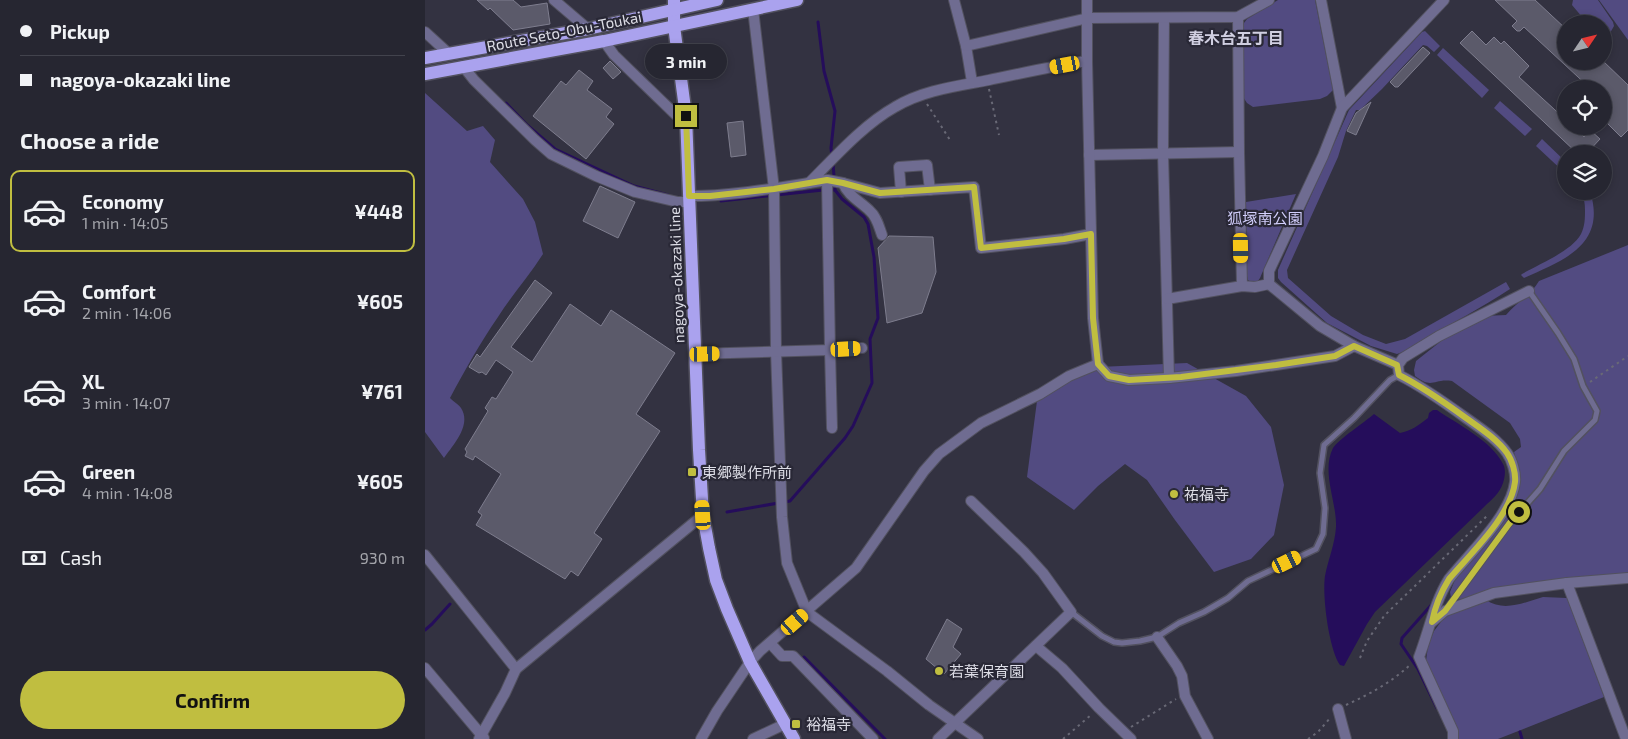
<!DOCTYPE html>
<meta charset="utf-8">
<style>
body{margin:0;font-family:"Exo 2","Noto Sans JP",sans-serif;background:#32323d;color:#f1f3f6;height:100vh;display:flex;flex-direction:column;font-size:19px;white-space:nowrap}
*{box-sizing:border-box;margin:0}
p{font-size:16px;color:#a4a5ab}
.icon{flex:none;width:28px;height:28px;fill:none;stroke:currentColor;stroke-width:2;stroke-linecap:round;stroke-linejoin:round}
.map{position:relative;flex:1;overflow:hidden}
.details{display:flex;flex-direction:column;background:#262631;width:425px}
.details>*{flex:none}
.top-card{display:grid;align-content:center;height:110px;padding:0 20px;background:#262631}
.needle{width:32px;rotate:55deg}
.buttons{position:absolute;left:1132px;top:15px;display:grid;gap:10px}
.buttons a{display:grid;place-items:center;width:55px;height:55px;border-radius:50%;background:#262631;box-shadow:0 2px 8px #0003,0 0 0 1px #42434d;font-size:25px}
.end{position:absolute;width:22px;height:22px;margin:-11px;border:6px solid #c0be40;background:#111;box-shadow:0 0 0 2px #111}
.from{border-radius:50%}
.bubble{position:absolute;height:35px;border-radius:18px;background:#262631;box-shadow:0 2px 8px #0003,0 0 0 1px #42434d;font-size:16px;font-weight:700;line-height:35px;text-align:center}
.car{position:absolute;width:15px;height:30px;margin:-15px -8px;border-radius:6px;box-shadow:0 0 4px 1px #0007;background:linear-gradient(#f5c518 24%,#345 0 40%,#f5c518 0 76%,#345 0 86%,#f5c518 0)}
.top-card b{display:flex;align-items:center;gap:18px;height:48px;font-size:19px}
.top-card b+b{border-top:1px solid #42434d}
.top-card i{width:12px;height:12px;background:#f1f3f6}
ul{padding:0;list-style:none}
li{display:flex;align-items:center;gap:15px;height:82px;margin:0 10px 8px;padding:0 10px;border:2px solid transparent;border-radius:10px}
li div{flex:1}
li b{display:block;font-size:19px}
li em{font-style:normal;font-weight:700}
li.on{border-color:#c0be40}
li>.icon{width:45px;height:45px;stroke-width:1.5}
h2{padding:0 20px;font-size:22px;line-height:60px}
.pay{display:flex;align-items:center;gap:12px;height:55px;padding:0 20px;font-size:19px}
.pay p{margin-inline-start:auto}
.action{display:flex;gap:10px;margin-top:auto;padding:10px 20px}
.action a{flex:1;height:58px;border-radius:30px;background:#c0be40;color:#111;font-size:20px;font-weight:700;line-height:58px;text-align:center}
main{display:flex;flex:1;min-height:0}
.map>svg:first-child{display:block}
.green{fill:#524b81}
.water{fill:#250d5b}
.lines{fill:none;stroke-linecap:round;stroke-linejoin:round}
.stream{stroke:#250d5b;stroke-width:3}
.building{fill:#5b5a6a;stroke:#7e7d8e}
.service-casing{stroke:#52515f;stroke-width:8}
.minor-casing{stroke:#52515f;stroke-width:12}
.tertiary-casing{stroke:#52515f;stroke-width:12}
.primary-casing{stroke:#52515f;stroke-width:15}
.path{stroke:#696976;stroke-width:2;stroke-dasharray:2.5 4;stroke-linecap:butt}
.service{stroke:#6f6c91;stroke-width:5}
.minor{stroke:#6f6c91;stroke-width:10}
.tertiary{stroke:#6f6c91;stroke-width:10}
.primary{stroke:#aaa2ee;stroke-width:12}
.route{stroke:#c0be40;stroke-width:6}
.poi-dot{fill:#c0be40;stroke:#292836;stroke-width:2}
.labels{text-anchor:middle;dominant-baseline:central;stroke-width:4.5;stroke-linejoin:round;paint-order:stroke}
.street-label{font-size:15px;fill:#dddde6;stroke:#292836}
.park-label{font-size:15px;fill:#d2cffc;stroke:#292836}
.poi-label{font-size:15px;fill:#dddde6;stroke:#292836;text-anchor:start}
.neighbourhood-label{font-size:16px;font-weight:bold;fill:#d0cfe1;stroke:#292836}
</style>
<main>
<section class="details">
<div class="top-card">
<b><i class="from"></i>Pickup</b>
<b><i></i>nagoya-okazaki line</b>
</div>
<h2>Choose a ride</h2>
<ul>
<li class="on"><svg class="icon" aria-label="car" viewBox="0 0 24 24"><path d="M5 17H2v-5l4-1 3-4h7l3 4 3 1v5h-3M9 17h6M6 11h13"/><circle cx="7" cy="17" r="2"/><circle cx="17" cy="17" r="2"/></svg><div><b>Economy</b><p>1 min · 14:05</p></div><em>¥448</em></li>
<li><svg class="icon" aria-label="car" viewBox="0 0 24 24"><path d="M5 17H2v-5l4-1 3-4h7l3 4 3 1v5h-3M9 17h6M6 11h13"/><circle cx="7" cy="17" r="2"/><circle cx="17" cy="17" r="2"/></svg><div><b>Comfort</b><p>2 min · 14:06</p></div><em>¥605</em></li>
<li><svg class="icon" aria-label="car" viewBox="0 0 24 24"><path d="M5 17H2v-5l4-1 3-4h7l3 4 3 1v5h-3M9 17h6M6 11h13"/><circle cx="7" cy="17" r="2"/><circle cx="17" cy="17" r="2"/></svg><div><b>XL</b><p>3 min · 14:07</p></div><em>¥761</em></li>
<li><svg class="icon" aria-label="car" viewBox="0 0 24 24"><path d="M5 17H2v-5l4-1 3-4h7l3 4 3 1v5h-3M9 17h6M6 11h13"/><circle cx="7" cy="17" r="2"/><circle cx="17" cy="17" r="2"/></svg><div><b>Green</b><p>4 min · 14:08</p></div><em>¥605</em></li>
</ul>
<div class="pay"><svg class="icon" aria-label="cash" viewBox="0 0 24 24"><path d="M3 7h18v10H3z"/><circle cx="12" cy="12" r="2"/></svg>Cash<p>930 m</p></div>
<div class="action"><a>Confirm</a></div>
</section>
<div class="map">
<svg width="1203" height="739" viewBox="0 0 1203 739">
<rect width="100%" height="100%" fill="#333241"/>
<g class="green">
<path d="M853 0H890L908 90 902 96 895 99 828 107 822 103 818 97 819 23 822 19Z"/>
<path d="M1148 0H1173L1188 22 1189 26 1185 33 1179 37V24H1163L1147 5Z"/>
<path d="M1174 0H1203V40Z"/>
<path d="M1000 31 1015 46 1009 52 1002 46 998 45 957 89 935 110H931L921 131 913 157 862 270 863 278 906 316 938 335 961 344 980 339 1081 282 1085 289C1056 308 1026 324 996 341 988 345 980 352 972 354L946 346 902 323 856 282 853 278V270L924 110 997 32Z"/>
<path d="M1018 48 1064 90 1057 98 1012 55Z"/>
<path d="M0 93 42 131 58 126 70 140 65 162 98 199 110 222 118 254C104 276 87 295 73 317 55 343 40 370 25 398 28 401 34 405 36 408 47 425 28 445 19 458L0 432Z"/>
<path d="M1075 101 1107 129 1100 136 1069 108Z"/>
<path d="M1117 139 1141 162V174L1111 146Z"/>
<path d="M1156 191H1165C1182 245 1139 260 1099 278L1096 275 1097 274C1114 264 1147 251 1156 234 1160 226 1160 218 1160 210 1160 204 1159 197 1156 191Z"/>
<path d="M871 194 835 278 833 281 826 282 823 280 822 276 821 202Z"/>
<path d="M1203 245V575L1045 600 1026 598 1025 592 1032 575 1092 490 1095 477 1089 452 1096 447 1095 439 1085 423 1027 381C1008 378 1008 390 990 376L989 370 991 361 1025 334 1059 316 1081 315C1091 303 1106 295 1114 281Z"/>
<path d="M762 363 821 396 846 427 859 485 849 535 826 559 789 572 750 520 722 480 700 464 673 486 649 510 602 477 612 401 634 385 674 367Z"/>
<path d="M1118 597 1142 598 1179 697 1073 739H1034L1029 721 1001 661 1003 646 1009 631 1022 614 1061 600C1079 612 1098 603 1118 597Z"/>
</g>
<path class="water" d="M1008 410H1012C1032 424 1067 441 1078 464 1081 469 1080 477 1078 483 1075 493 1066 500 1059 507L950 612 942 624 919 666 915 665C904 649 897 596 900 576 903 560 910 544 911 527 912 502 896 472 908 448 913 440 941 421 949 414L975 433C986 431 994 425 1003 418L1004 413Z"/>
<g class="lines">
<g class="stream">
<path d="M393 22 399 71 410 111 406 148 407 157"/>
<path d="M81 103 102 125 130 149 209 186 243 195"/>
<path d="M408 163 410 190"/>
<path d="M296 201 398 190H410L417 199 439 217 443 224 449 257 453 318 445 339 447 383 428 426 420 438 365 501 302 512"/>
<path d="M1008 603 977 638 976 644 993 669 1012 708"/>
<path d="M0 630 7 624 25 604"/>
<path d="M379 657 460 739"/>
<path d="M1095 732 1097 739"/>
</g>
</g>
<g class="building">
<path d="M52 0H88L96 7 122 3 125 24 88 30 65 8 63 10Z"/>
<path d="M1070 0H1110L1141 29V61H1178L1203 85V130L1196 137 1179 120V89H1166L1099 27 1095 31H1092L1087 26 1092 21Z"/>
<path d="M1047 31 1061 45 1069 37 1076 44 1079 41 1104 66 1094 77 1141 120V126H1148L1159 137 1165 130 1175 139 1161 154H1153L1035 43Z"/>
<path d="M998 47 1005 53 973 87H970L965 82Z"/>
<path d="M185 61 196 72 188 79 178 68Z"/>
<path d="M154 70 168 81 162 90 187 109 181 117 189 124 161 159 108 116 136 81 141 85Z"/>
<path d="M946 102 931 135 922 131 931 113Z"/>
<path d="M318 121 321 155 306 157 302 123Z"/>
<path d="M175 186 210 202 193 238 158 221Z"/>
<path d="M464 236 508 237 511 272 497 313 462 323 453 248Z"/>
<path d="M110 280 127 293 86 347 107 362 145 304 176 326 186 310 250 353 211 414 235 431 169 533 177 539 153 576 146 571 140 579 51 525 57 515 53 512 76 474 50 456 48 460 40 456 42 452 40 449 63 411 60 408 67 397 71 399 88 372 71 360 61 375 57 372 54 373 44 367 52 354 55 357Z"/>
<path d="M522 619 537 629 528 647 536 654 519 674 501 659Z"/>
</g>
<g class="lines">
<g class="service-casing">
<g id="service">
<path d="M1021 610 1084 524 1115 489 1139 451 1170 420 1172 411 1158 386 1149 359 1133 333 1104 291"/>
<path d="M646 612 677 636 689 642 697 643 715 641 732 637 754 623 779 612 803 598 823 581 891 549 898 534 900 508 895 473 899 445 929 418 965 380 974 375"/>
</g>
</g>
<g class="minor-casing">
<g id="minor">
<path d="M129 0 163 29"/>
<path d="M529 0 541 46 547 82"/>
<path d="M896 0 917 108"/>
<path d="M328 9 349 189 351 351 357 517 362 563 382 612 462 671 504 705 553 739"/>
<path d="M813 17 814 152 817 286"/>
<path d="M739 18 738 153 744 378"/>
<path d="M0 32 23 53"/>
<path d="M179 41 189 55 251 115 261 116"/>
<path d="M541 46 663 18 813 17 844 0"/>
<path d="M662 61C629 66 597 73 564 80 533 86 498 90 470 107 438 125 410 157 384 183L402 180 418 183 455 193 549 187 556 248 639 239 666 234"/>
<path d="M38 66 49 80 110 140 126 154 171 176 210 192 253 202H264"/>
<path d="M664 155 814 152"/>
<path d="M418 183C423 196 435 201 445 211 452 217 454 227 457 235"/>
<path d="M476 192 474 167 502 165 505 190"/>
<path d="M264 196C304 196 345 189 384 183"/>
<path d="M844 284V271L898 156 917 108 1019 0"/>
<path d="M844 284 895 326 929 346 973 365"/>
<path d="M742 299 817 286 830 287 844 284"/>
<path d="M270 354 405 350 402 180"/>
<path d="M407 428 405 350 437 348"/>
<path d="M0 555 91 669"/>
<path d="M1142 583 1201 739"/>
<path d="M1007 622 1020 611 1069 593 1142 583 1203 578"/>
<path d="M732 637 752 666 757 676 760 696 783 739"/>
<path d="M345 643 357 656H368L448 739"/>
<path d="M611 646 637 668 674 708 706 739"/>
<path d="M0 668 59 738"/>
<path d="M913 709 921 739"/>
<path d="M54 739 80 693 91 669 278 515"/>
<path d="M276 739 292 711 325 662 335 651 431 568 499 471 514 454 556 423 615 394 644 376 673 364 684 376 704 380 744 378 811 371 910 356 929 346"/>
<path d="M328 739 360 724"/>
<path d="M513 739 646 612 618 573 599 552 546 501"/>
<path d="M1028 739V731L994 657C1004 631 1009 603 1024 579 1045 553 1086 515 1090 482 1091 473 1087 460 1082 453 1072 439 1055 428 1041 418 1019 402 998 387 974 375L973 365 978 358 1014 336 1104 291"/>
</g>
</g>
<g class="tertiary-casing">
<path id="tertiary" d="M662 0V61L668 318 673 364"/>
</g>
<g class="primary-casing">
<g id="primary">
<path d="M249 0V26L261 116 274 450 278 515 284 548 291 580 302 609 325 662 369 739"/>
<path d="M0 58 163 29 292 0"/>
<path d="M0 74 179 41 372 0"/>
</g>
</g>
<g class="path">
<path d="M564 89 574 135"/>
<path d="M502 104 525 140"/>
<path d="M1165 382 1203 356"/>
<path d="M935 658 942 641 959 616 1064 514"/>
<path d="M921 705C945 694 967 682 986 664"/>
<path d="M706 727 751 699"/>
<path d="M638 739 666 715"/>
<path d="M883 739 893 732 906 717"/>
</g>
<use href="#service" class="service"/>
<use href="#minor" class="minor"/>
<use href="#tertiary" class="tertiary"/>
<use href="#primary" class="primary"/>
</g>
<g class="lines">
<path class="route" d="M261 116 264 196H285L349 189 402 180 418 183 455 193 549 187 556 248 639 239 666 234 668 318 673 364 684 376 704 380 756 377 851 365 910 356 929 346 972 365 974 375C998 387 1019 402 1041 418 1055 428 1072 439 1082 453 1087 460 1091 473 1090 482 1086 516 1046 553 1024 579 1016 592 1010 606 1007 622L1020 611 1084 524 1094 512"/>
</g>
<g class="poi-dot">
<rect x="262" y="467" width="10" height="10" rx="2.5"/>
<circle cx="749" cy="494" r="5"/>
<circle cx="514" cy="671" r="5"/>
<rect x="366" y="719" width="10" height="10" rx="2.5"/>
</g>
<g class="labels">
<g class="street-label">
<text transform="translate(139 31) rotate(-11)">Route Seto-Obu-Toukai</text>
<text transform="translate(251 275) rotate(-92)">nagoya-okazaki line</text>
</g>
<g class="park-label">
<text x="840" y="218">狐塚南公園</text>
</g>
<g class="poi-label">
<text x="277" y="472">東郷製作所前</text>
<text x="759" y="494">祐福寺</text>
<text x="524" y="671">若葉保育園</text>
<text x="381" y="724">裕福寺</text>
</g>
<g class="neighbourhood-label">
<text x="811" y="37">春木台五丁目</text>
</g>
</g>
</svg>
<div class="buttons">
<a><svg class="needle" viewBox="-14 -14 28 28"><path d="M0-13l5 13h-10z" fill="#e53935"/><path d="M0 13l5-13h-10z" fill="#a4a5ab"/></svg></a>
<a><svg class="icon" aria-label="locate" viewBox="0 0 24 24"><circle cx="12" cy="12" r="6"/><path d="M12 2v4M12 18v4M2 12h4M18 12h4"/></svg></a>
<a><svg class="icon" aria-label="layers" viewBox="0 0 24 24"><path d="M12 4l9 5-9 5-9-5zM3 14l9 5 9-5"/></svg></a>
</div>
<i class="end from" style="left:1094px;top:512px"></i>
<i class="end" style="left:261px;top:116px"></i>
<div class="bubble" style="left:220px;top:44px;width:82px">3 min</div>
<i class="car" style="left:640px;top:65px;rotate:259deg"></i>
<i class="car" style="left:816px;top:248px;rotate:179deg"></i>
<i class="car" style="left:421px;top:349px;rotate:87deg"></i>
<i class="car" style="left:280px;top:354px;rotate:88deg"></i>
<i class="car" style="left:278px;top:515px;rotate:356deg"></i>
<i class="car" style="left:862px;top:562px;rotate:64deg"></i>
<i class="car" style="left:370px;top:622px;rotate:49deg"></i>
</div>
</main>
